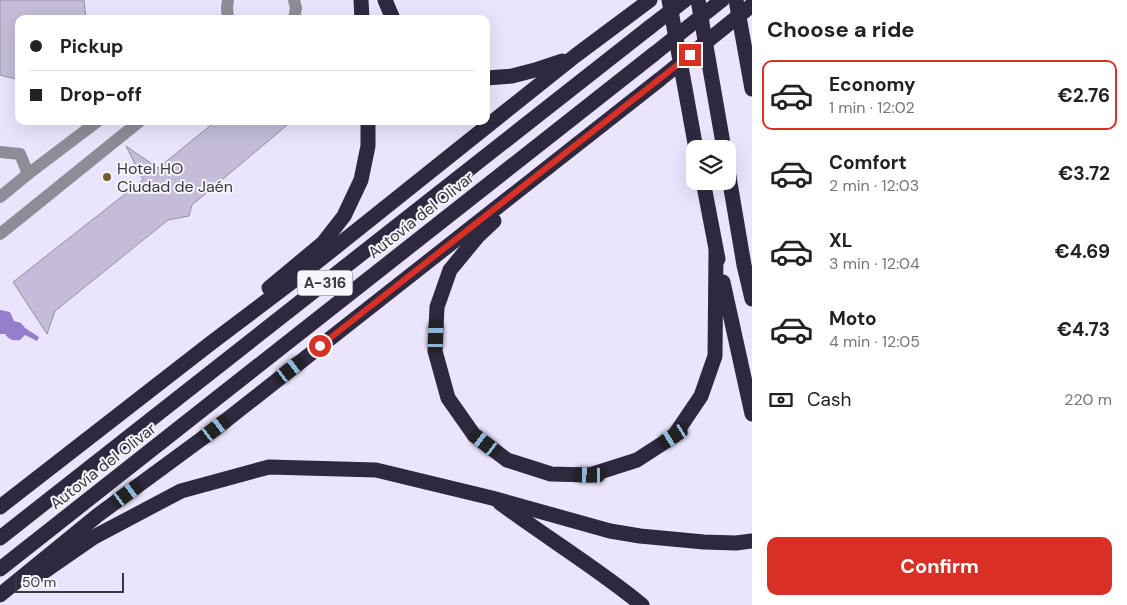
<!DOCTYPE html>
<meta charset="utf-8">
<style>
body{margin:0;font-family:"DM Sans",sans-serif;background:#f6f6f6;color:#222;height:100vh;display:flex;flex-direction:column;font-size:19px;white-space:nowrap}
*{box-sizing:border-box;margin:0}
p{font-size:16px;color:#767676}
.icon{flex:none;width:28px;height:28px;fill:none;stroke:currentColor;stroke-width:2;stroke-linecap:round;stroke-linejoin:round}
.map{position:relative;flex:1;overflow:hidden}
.details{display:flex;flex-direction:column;background:#fff;width:375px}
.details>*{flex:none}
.top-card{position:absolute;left:15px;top:15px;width:475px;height:110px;border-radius:10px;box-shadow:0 5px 20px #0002;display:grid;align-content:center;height:110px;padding:0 15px;background:#fff}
.buttons{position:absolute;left:686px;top:140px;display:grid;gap:10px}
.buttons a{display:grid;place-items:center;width:50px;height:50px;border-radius:10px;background:#fff;box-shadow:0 5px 20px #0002;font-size:25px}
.scale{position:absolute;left:15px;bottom:12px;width:109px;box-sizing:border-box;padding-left:5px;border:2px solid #3a3742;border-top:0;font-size:14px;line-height:18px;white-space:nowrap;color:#3a3742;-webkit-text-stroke:4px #f6f5fb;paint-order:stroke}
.end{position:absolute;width:22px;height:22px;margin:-11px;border:6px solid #d93025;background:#fff;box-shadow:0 0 0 2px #fff}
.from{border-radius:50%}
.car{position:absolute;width:15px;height:30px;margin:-15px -8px;border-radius:6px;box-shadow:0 0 4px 1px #0007;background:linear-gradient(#222 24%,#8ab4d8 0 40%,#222 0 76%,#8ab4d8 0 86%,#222 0)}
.top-card b{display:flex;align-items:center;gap:18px;height:48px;font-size:19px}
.top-card b+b{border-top:1px solid #e0e0e0}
.top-card i{width:12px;height:12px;background:#222}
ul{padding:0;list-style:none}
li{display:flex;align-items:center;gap:15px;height:70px;margin:0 10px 8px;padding:0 5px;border:2px solid transparent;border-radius:10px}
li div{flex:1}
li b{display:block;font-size:19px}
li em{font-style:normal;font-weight:700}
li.on{border-color:#d93025}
li>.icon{width:45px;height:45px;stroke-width:1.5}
h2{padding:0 15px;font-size:22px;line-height:60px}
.pay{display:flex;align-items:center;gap:12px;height:55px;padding:0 15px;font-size:19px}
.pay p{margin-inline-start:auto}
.cta{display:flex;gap:10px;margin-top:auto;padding:10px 15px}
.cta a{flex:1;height:58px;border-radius:10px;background:#d93025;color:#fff;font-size:20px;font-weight:700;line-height:58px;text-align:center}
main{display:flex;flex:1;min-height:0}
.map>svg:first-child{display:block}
.water{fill:#967ecb}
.building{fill:#c4bcd9;stroke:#968faa}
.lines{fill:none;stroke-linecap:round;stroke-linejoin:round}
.minor{stroke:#8f8c98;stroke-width:12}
.highway{stroke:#2f293f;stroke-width:15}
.highway-bridge{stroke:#2f293f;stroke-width:15}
.route{stroke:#d93025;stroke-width:6}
.poi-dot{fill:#715d2c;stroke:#f6f5fb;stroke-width:2}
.labels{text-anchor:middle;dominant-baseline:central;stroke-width:4;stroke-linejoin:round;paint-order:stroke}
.shield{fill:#f6f5fb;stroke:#72707a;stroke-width:1}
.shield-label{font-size:15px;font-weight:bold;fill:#3a3742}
.poi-label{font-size:16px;fill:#3a3742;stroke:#f6f5fb;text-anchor:start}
.street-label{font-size:16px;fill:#3a3742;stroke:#f6f5fb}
</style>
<main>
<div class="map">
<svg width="752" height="605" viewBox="0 0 752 605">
<rect width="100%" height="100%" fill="#eae5fc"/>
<path class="water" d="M0 310 10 312 14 321 21 323 25 328 39 337 37 341 25 335 20 340C13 341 9 340 5 334H0Z"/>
<g class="building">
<path d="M0 0H84L86 19H19V80L0 75Z"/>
<path d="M216 121H292L192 205 189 216 168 220 55 311 47 334 13 282 143 180 126 146 158 168Z"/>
</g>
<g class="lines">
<g class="minor">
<path d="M228 0 227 8 228 19"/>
<path d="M294 19 296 8 294 0"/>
<path d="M0 152 20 154 28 174"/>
<path d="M0 197 28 174 98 121"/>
<path d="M0 234 140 121"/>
</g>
<g class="highway">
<path d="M361 0 362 19"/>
<path d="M385 0 393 19"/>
<path d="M669 0 696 149"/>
<path d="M698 0 724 149"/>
<path d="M736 0 752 89"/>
<path d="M486 78 512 76 535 70 562 61"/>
<path d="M728 171 744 265 752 299"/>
<path d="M703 181 718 259"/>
<path d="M494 221 478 236 450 270 437 307 435 351 448 398 474 435 507 460 551 474 590 475 637 460 674 436 701 396 715 356 716 251"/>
<path d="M723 282 752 414"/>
<path d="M269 288 323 243 344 216 361 180 368 146V121"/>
<path d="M500 503C547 538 597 568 642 605"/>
<path d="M0 507 211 343 297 278 575 56 650 0"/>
<path d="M0 538 650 27"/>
<path d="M0 569 654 54"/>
<path d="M39 575 94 537 181 491 269 467 376 470 492 498 610 531 640 536 704 542 736 543 752 541"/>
<path d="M0 595 98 515 215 429 659 80"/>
</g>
<g class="highway-bridge">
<path d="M650 27 685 0"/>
<path d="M654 54 722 0"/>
<path d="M659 80 752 5"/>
</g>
</g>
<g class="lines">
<path class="route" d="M320 346 690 55"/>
</g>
<circle class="poi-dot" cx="107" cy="177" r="5"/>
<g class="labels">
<rect class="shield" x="297.5" y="270.5" width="55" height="25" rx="4"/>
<g class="shield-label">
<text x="325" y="283">A-316</text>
</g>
<g class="poi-label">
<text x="117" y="168">Hotel HO<tspan x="117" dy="18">Ciudad de Jaén</tspan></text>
</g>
<g class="street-label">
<text transform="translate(421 215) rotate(-38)">Autovía del Olivar</text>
<text transform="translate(103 466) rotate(-38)">Autovía del Olivar</text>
</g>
</g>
</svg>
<div class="buttons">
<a><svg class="icon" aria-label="layers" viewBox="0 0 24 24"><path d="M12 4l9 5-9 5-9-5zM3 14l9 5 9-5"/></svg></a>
</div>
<div class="scale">50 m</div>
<i class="end from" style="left:320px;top:346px"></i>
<i class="end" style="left:690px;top:55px"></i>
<i class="car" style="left:436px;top:336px;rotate:2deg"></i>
<i class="car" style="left:290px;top:370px;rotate:52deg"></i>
<i class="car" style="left:215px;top:429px;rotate:52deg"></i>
<i class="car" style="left:674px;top:436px;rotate:237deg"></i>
<i class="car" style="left:485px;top:443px;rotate:308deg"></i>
<i class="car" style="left:590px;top:475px;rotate:271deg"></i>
<i class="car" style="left:127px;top:494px;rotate:54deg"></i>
<div class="top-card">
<b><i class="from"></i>Pickup</b>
<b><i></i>Drop-off</b>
</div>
</div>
<section class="details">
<h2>Choose a ride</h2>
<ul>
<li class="on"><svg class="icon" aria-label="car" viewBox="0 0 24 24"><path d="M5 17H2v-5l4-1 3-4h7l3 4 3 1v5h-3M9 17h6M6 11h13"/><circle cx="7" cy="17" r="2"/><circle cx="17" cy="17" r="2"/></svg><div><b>Economy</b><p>1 min · 12:02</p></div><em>€2.76</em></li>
<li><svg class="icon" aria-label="car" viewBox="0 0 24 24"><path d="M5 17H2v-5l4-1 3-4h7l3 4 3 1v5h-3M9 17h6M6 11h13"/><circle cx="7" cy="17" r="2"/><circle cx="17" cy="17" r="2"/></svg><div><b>Comfort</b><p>2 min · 12:03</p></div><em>€3.72</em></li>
<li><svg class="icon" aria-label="car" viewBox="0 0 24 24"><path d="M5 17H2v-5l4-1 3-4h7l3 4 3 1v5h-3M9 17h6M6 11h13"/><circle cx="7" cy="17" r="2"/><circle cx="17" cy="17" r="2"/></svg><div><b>XL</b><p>3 min · 12:04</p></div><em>€4.69</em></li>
<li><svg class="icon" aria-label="car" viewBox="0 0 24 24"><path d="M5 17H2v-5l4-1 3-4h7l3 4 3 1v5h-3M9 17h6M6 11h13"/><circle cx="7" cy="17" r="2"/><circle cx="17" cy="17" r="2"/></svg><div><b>Moto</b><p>4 min · 12:05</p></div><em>€4.73</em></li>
</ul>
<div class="pay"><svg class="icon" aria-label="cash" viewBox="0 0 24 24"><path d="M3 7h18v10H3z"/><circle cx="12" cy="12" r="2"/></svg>Cash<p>220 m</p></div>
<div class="cta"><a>Confirm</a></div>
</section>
</main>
